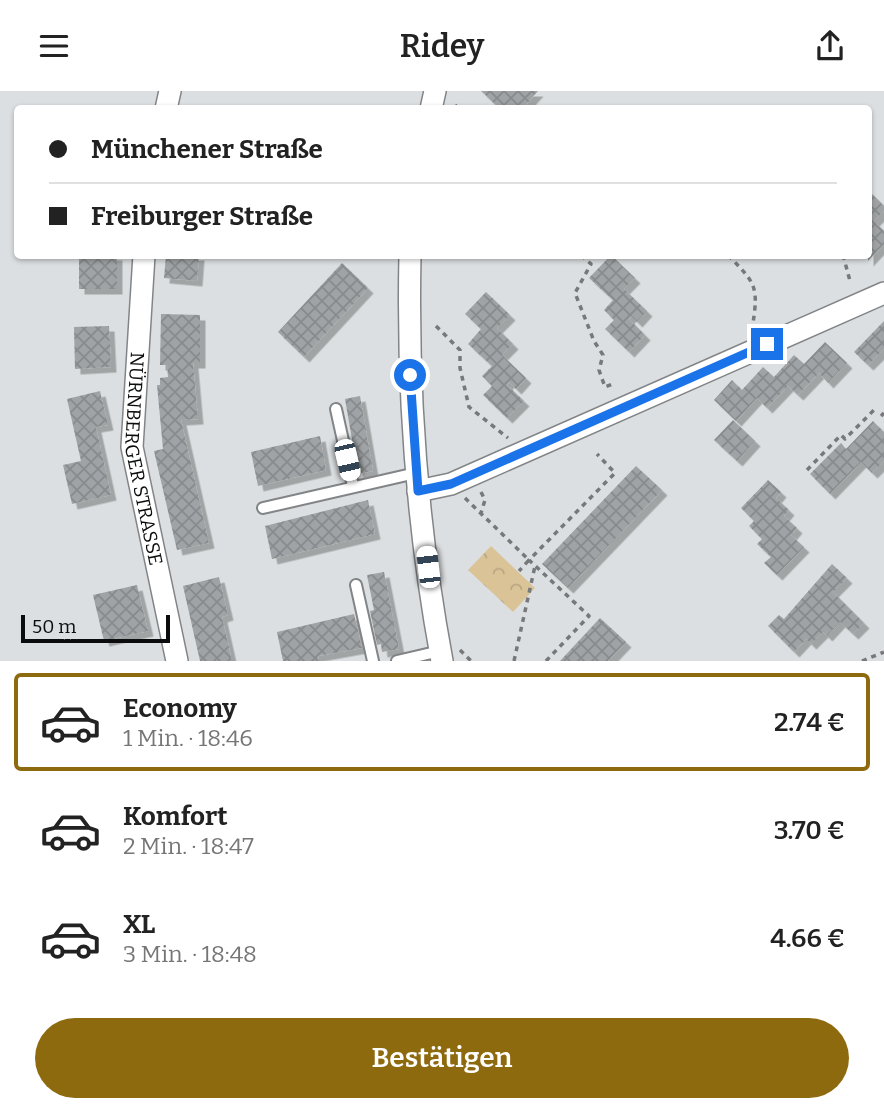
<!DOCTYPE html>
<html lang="de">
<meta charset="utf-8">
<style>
body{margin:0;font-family:Bitter,serif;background:#f2f2f2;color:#222;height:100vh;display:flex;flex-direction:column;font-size:26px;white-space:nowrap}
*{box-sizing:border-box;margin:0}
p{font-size:23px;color:#767676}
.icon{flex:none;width:38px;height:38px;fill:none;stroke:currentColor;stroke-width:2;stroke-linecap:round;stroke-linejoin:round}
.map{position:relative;height:570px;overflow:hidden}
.details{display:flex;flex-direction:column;background:#fff;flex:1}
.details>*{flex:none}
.guide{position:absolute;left:14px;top:14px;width:858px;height:154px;border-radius:7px;box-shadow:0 2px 5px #0004;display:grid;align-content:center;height:154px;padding:0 35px;background:#fff}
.scale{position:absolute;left:21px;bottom:18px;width:149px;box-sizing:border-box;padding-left:7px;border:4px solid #0b0c0d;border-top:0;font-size:19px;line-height:24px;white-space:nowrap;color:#0b0c0d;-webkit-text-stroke:5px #dcdfe1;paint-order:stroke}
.end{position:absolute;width:32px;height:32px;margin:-16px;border:9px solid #1a73e8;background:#fff;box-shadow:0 0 0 4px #fff}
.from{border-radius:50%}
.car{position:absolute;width:21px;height:42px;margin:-21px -10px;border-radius:9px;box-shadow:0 0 5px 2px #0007;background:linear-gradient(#fff 24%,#345 0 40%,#fff 0 76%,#345 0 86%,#fff 0)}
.guide b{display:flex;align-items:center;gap:24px;height:66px;font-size:26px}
.guide b+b{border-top:2px solid #e0e0e0}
.guide i{width:18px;height:18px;background:#222}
ul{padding:12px 0 0;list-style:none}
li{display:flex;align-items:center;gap:21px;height:98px;margin:0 14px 10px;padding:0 21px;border:4px solid transparent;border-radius:7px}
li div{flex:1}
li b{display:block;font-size:26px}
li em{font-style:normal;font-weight:600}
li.selected{border-color:#8e6a0e}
li>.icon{width:63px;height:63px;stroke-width:1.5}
.primary-button{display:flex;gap:14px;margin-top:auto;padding:14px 35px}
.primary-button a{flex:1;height:80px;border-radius:42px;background:#8e6a0e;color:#fff;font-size:28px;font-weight:600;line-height:80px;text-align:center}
header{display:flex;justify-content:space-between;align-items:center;height:91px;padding:0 35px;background:#fff;font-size:32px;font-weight:600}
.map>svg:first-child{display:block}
.park{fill:url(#park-crowns)}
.building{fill:url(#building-cross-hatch);filter:url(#shadow)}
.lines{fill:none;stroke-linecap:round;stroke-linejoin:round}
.lane-casing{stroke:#828587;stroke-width:14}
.street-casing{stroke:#828587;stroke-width:24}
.path{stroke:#76787a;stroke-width:3.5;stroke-dasharray:5 5;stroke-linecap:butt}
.lane{stroke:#fff;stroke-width:10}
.street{stroke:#fff;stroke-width:21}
.route{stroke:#1a73e8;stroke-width:9}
.labels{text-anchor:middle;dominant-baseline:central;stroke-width:5;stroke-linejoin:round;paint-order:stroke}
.street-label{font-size:19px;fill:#0b0c0d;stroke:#dcdfe1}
</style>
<header><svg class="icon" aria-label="menu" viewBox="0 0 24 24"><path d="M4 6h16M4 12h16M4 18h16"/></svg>Ridey<svg class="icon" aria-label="share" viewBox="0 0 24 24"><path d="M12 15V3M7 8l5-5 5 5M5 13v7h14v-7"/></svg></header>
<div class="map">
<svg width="884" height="570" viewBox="0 0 884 570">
<defs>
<pattern id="park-crowns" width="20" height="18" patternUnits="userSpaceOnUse" patternTransform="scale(1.75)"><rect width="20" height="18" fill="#dac397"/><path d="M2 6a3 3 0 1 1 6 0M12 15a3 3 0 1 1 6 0" fill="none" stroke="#baa681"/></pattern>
<pattern id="building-cross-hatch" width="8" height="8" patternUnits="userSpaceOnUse" patternTransform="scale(1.75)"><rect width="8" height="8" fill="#a0a3a5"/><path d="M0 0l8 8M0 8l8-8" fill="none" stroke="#888b8d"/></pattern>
<filter id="shadow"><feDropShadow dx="5.5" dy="5.5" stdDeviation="0" flood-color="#0004"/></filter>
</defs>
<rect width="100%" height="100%" fill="#dcdfe1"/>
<path class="park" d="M491 455 535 497 513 521 468 479Z"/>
<g class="building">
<path d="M481 0H538L522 18H500Z"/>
<path d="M868 99 884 115V120L874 130 884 140V153L868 170Z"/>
<rect x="79" y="164" width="38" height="34"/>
<path d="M166 164H199L197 190 164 187Z"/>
<path d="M611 164 635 187 624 198 647 220 637 231 631 225 629 228 645 244 629 261 605 238 614 229 604 219 613 209 589 187Z"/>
<path d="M342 172 368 197 304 266 278 241Z"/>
<path d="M486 201 510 224 497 237 513 253 502 264 526 287 516 298 509 291 507 294 524 310 507 327 483 304 492 295 482 285 492 275 468 253 481 238 465 223Z"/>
<path d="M161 223 200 224V272H193L198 328 181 329 209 452 177 459 154 360 163 358 157 294H160V287L168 286 167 274H160Z"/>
<path d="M884 230V258L868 274 854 261Z"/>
<path d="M109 235 111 276 75 278 74 236Z"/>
<path d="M825 251 847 272 828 292 819 282 798 304 788 295 767 317 757 307 736 330 714 309 732 289 742 299 763 276 774 286 794 264 804 273Z"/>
<path d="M100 300 108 334 96 336 111 404 72 413 63 374 81 370 67 308Z"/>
<path d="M360 305 373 380 358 383 345 308Z"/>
<path d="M733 329 755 350 737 370 714 349Z"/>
<path d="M873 330 884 341V370L872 382 861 371 830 403 810 383 841 352 846 358Z"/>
<path d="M320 345 326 379 258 395 251 361Z"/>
<path d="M636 375 662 399 568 497 542 473Z"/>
<path d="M768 389 781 401 776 407 789 419 784 425 797 437 791 444 804 456 777 484 764 472 771 466 757 453 762 448 749 435 754 430 741 417Z"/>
<path d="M368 409 375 443 272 468 265 435Z"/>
<path d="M832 473 847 487 833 501 864 532 853 543 840 531 827 545 823 541 811 553 806 548 794 561 768 535 779 524 784 528Z"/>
<path d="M384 481 399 558 382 561 381 553 377 554 370 520 374 519 367 484Z"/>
<path d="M219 486 228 524 222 526 232 570H200L183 495Z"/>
<path d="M137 494 148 540 104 550 93 504Z"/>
<path d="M354 523 362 557 318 565 319 570H283L277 541Z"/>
<path d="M600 527 626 551 608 570H560Z"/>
</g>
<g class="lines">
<g class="lane-casing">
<g id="lane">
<path d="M336 318 353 395"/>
<path d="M263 417 416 382"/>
<path d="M356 494 373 570"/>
<path d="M397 570 440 560"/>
</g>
</g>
<g class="street-casing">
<g id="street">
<path d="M166 18 170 0"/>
<path d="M431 18 435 0"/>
<path id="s1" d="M144 164 132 356 177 570"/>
<path d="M410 164C407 300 417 436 442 570"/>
<path d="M418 400 451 393 884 202"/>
</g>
</g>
<g class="path">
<path d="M455 14 459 18"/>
<path d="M581 164 591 173 575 202 594 250 603 264 599 279 605 296 615 292"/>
<path d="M728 164C754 191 759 194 753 232"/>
<path d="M843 164 850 190"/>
<path d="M436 235 460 259V277L469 316 508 347"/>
<path d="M881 325 884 322"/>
<path d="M807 379 841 344 845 348 875 318"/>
<path d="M481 401 485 409 481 422"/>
<path d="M465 407 529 469 519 480"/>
<path d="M460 559 471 570"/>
<path d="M514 570 535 475"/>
<path d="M546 570 589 525 529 469 615 382 597 363"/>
<path d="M862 570 884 561"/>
</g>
<use href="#lane" class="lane"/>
<use href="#street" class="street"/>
</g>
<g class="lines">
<path class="route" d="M410 284 418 400 451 393 767 253"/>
</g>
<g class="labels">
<g class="street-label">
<text stroke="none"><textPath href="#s1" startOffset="205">NÜRNBERGER STRASSE</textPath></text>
</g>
</g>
</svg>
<div class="scale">50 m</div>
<i class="end from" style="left:410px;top:284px"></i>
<i class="end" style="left:767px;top:253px"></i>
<i class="car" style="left:347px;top:369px;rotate:167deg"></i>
<i class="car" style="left:428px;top:476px;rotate:353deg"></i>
<div class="guide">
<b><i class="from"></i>Münchener Straße</b>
<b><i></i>Freiburger Straße</b>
</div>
</div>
<section class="details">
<ul>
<li class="selected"><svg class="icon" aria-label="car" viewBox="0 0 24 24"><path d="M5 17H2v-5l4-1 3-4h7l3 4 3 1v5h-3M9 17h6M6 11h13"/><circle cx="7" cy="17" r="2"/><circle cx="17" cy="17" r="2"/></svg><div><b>Economy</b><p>1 Min. · 18:46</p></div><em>2.74 €</em></li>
<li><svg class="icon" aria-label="car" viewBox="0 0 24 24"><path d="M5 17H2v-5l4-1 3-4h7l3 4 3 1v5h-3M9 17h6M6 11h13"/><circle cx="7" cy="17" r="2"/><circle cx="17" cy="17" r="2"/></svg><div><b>Komfort</b><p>2 Min. · 18:47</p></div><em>3.70 €</em></li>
<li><svg class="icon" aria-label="car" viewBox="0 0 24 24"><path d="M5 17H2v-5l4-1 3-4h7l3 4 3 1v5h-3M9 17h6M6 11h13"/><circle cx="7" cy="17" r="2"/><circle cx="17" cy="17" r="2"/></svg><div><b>XL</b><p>3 Min. · 18:48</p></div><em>4.66 €</em></li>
</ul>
<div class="primary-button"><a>Bestätigen</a></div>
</section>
